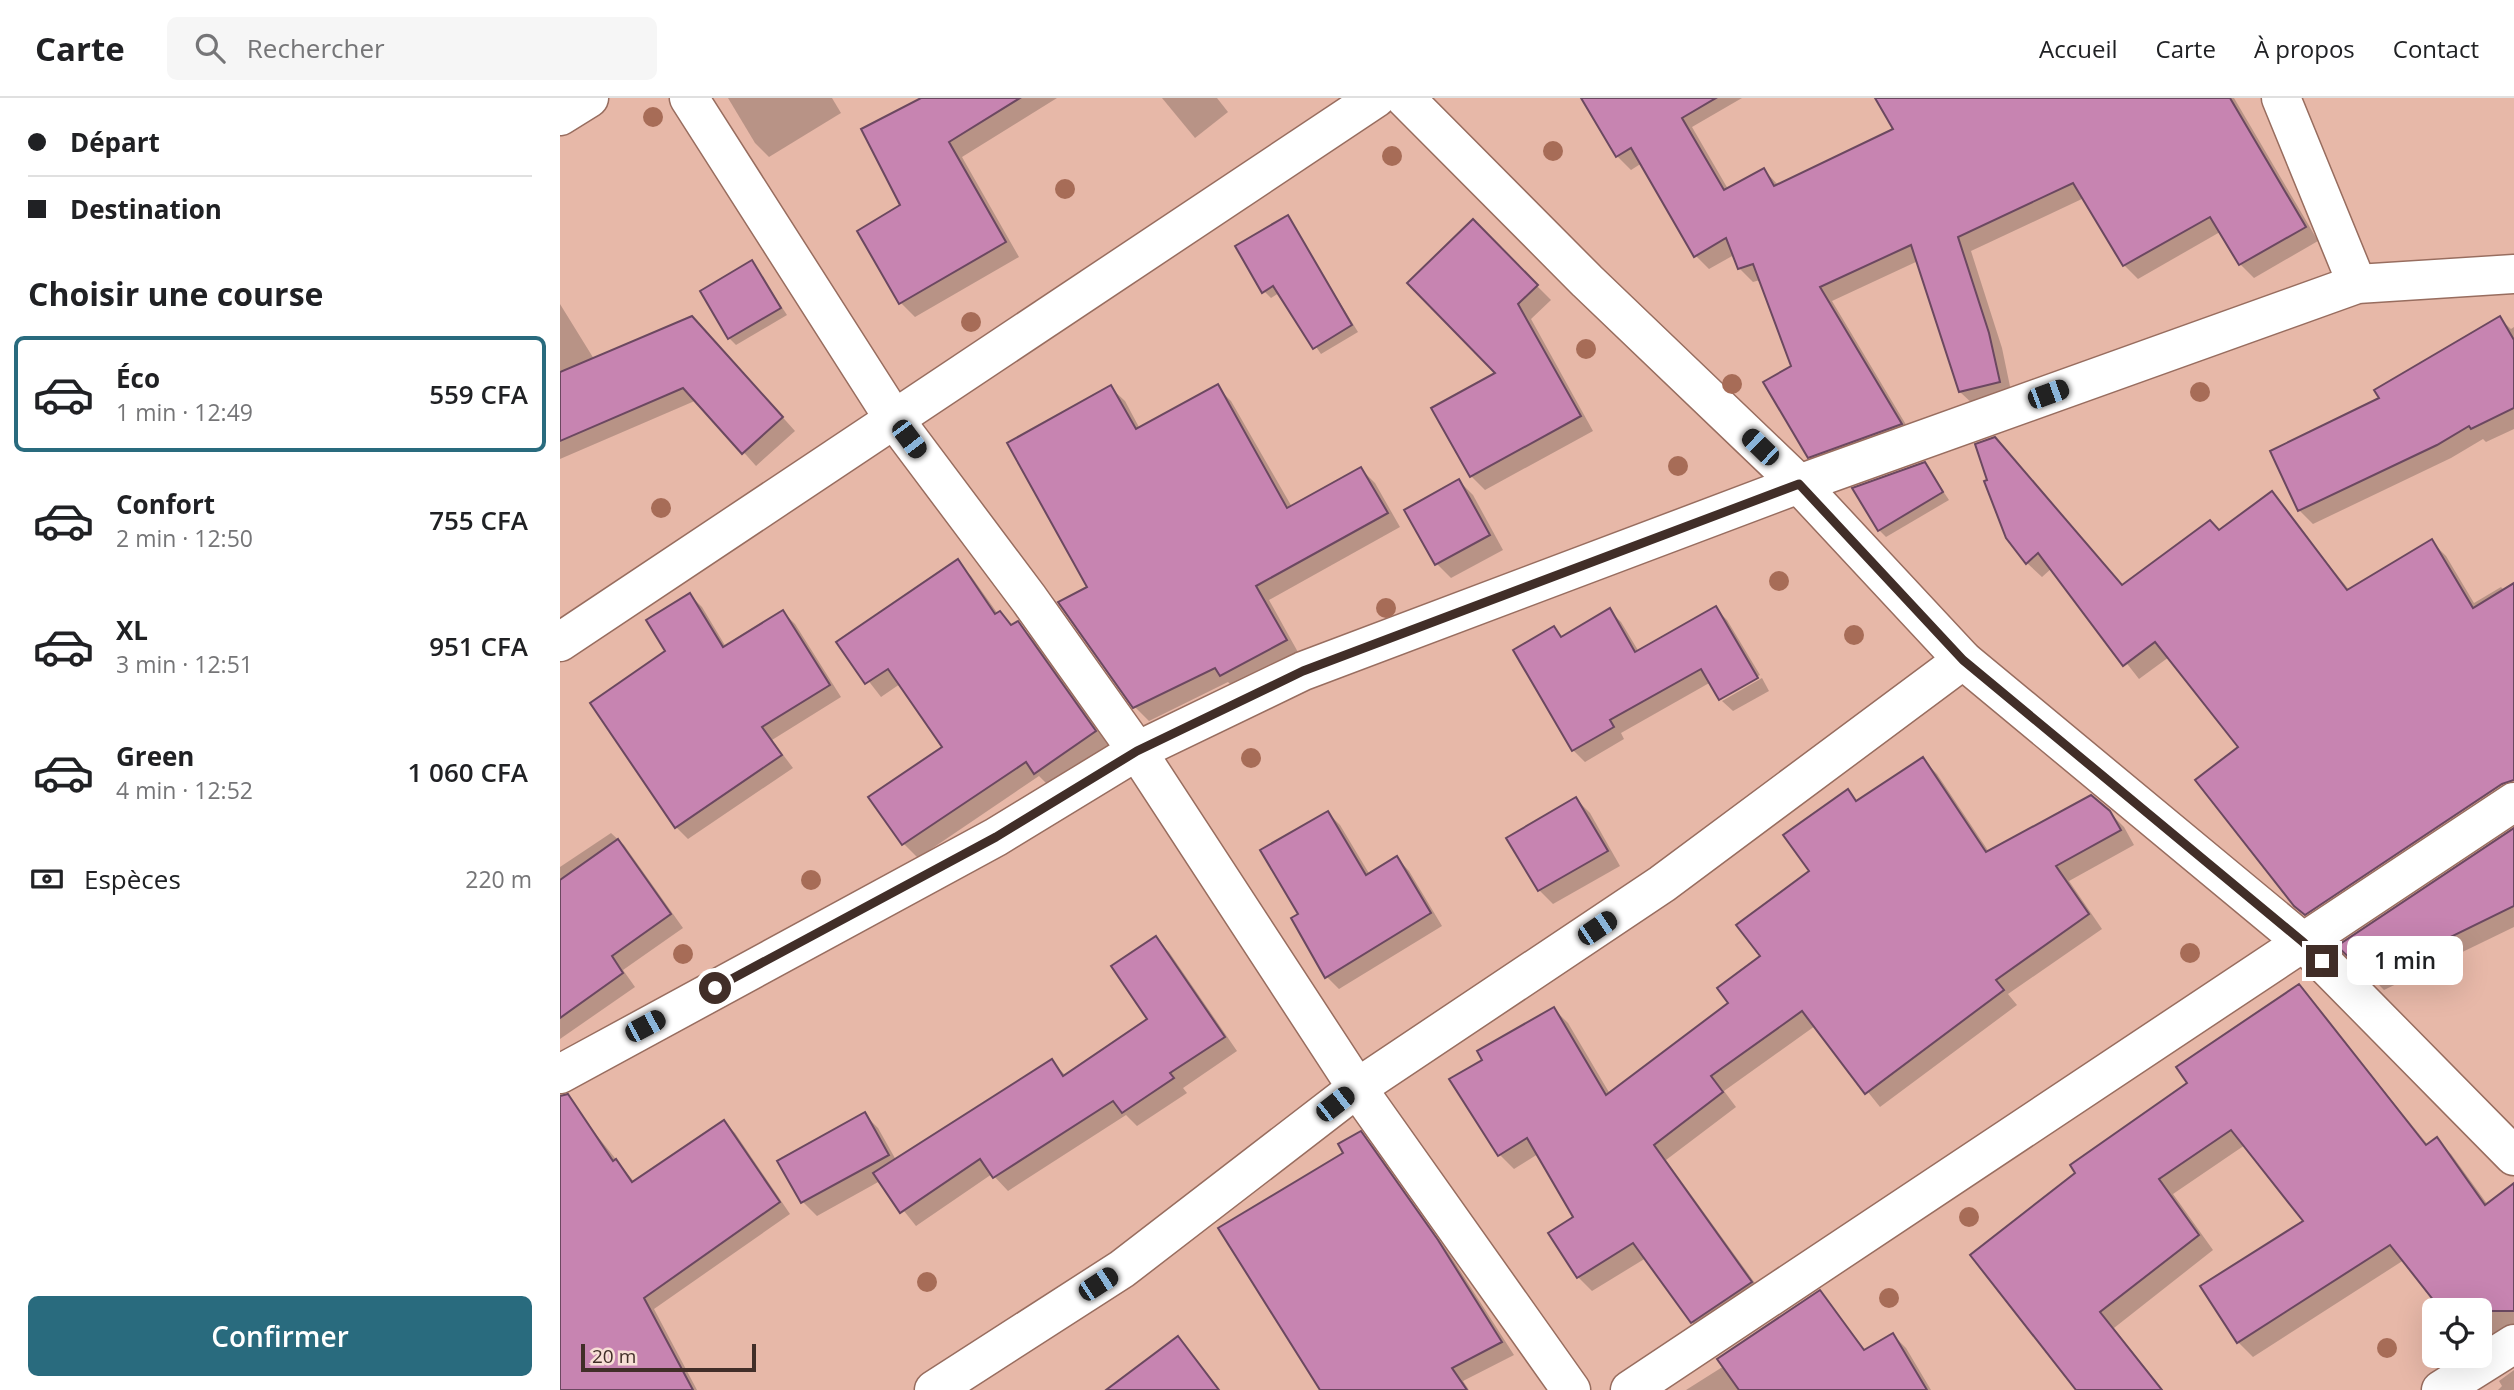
<!DOCTYPE html>
<html lang="fr">
<meta charset="utf-8">
<style>
body{margin:0;font-family:"Open Sans",sans-serif;background:#f6f6f6;color:#202124;height:100vh;display:flex;flex-direction:column;font-size:26px;white-space:nowrap}
*{box-sizing:border-box;margin:0}
p{font-size:23px;color:#757577}
.icon{flex:none;width:38px;height:38px;fill:none;stroke:currentColor;stroke-width:2;stroke-linecap:round;stroke-linejoin:round}
.map{position:relative;flex:1;overflow:hidden}
.side{display:flex;flex-direction:column;background:#fff;width:560px}
.side>*{flex:none}
.guide{display:grid;align-content:center;height:154px;padding:0 28px;background:#fff}
.buttons{position:absolute;left:1862px;top:1200px;display:grid;gap:14px}
.buttons a{display:grid;place-items:center;width:70px;height:70px;border-radius:10px;background:#fff;box-shadow:0 7px 28px #0002;font-size:35px}
.scale{position:absolute;left:21px;bottom:18px;width:175px;box-sizing:border-box;padding-left:7px;border:4px solid #412e28;border-top:0;font-size:19px;line-height:24px;white-space:nowrap;color:#412e28;-webkit-text-stroke:5px #f8dfd6;paint-order:stroke}
.end{position:absolute;width:32px;height:32px;margin:-16px;border:9px solid #412e28;background:#fff;box-shadow:0 0 0 4px #fff}
.from{border-radius:50%}
.bubble{position:absolute;height:49px;border-radius:10px;background:#fff;box-shadow:0 7px 28px #0002;font-size:23px;font-weight:600;line-height:49px;text-align:center}
.car{position:absolute;width:21px;height:42px;margin:-21px -10px;border-radius:9px;box-shadow:0 0 5px 2px #0007;background:linear-gradient(#222 24%,#8ab4d8 0 40%,#222 0 76%,#8ab4d8 0 86%,#222 0)}
.guide b{display:flex;align-items:center;gap:24px;height:66px;font-size:26px}
.guide b+b{border-top:2px solid #e0e0e0}
.guide i{width:18px;height:18px;background:#202124}
ul{padding:0;list-style:none}
li{display:flex;align-items:center;gap:21px;height:116px;margin:0 14px 10px;padding:0 14px;border:4px solid transparent;border-radius:10px}
li div{flex:1}
li b{display:block;font-size:26px}
li em{font-style:normal;font-weight:600}
li.current{border-color:#296b7e}
li>.icon{width:63px;height:63px;stroke-width:1.5}
h2{padding:0 28px;font-size:32px;line-height:84px}
.pay{display:flex;align-items:center;gap:18px;height:77px;padding:0 28px;font-size:26px}
.pay p{margin-inline-start:auto}
.button{display:flex;gap:14px;margin-top:auto;padding:14px 28px}
.button a{flex:1;height:80px;border-radius:10px;background:#296b7e;color:#fff;font-size:28px;font-weight:600;line-height:80px;text-align:center}
header{display:flex;align-items:center;gap:42px;box-sizing:border-box;height:98px;padding:0 35px;background:#fff;border-bottom:2px solid #e0e0e0}
header strong{font-size:33px}
nav{display:flex;gap:38px;margin-inline-start:auto;font-size:24px}
.search{width:490px;height:63px;background:#f6f6f6;display:flex;align-items:center;gap:18px;box-sizing:border-box;padding:0 24px;border-radius:10px;color:#757577;font-size:26px}
main{display:flex;flex:1;min-height:0}
.map>svg:first-child{display:block}
.shadow{fill:#0003}
.building{fill:#c784b1;stroke:#6b4860;stroke-width:2}
.lines{fill:none;stroke-linecap:round;stroke-linejoin:round}
.street-casing{stroke:#986d5f;stroke-width:41}
.street{stroke:#fff;stroke-width:38}
.tree{fill:#a76c57}
.route{stroke:#412e28;stroke-width:9}
</style>
<header>
<strong>Carte</strong>
<div class="search"><svg class="icon" aria-label="search" viewBox="0 0 24 24"><circle cx="10" cy="10" r="6"/><path d="M15 15l6 6"/></svg>Rechercher</div>
<nav><a>Accueil</a><a>Carte</a><a>À propos</a><a>Contact</a></nav>
</header>
<main>
<section class="side">
<div class="guide">
<b><i class="from"></i>Départ</b>
<b><i></i>Destination</b>
</div>
<h2>Choisir une course</h2>
<ul>
<li class="current"><svg class="icon" aria-label="car" viewBox="0 0 24 24"><path d="M5 17H2v-5l4-1 3-4h7l3 4 3 1v5h-3M9 17h6M6 11h13"/><circle cx="7" cy="17" r="2"/><circle cx="17" cy="17" r="2"/></svg><div><b>Éco</b><p>1 min · 12:49</p></div><em>559 CFA</em></li>
<li><svg class="icon" aria-label="car" viewBox="0 0 24 24"><path d="M5 17H2v-5l4-1 3-4h7l3 4 3 1v5h-3M9 17h6M6 11h13"/><circle cx="7" cy="17" r="2"/><circle cx="17" cy="17" r="2"/></svg><div><b>Confort</b><p>2 min · 12:50</p></div><em>755 CFA</em></li>
<li><svg class="icon" aria-label="car" viewBox="0 0 24 24"><path d="M5 17H2v-5l4-1 3-4h7l3 4 3 1v5h-3M9 17h6M6 11h13"/><circle cx="7" cy="17" r="2"/><circle cx="17" cy="17" r="2"/></svg><div><b>XL</b><p>3 min · 12:51</p></div><em>951 CFA</em></li>
<li><svg class="icon" aria-label="car" viewBox="0 0 24 24"><path d="M5 17H2v-5l4-1 3-4h7l3 4 3 1v5h-3M9 17h6M6 11h13"/><circle cx="7" cy="17" r="2"/><circle cx="17" cy="17" r="2"/></svg><div><b>Green</b><p>4 min · 12:52</p></div><em>1 060 CFA</em></li>
</ul>
<div class="pay"><svg class="icon" aria-label="cash" viewBox="0 0 24 24"><path d="M3 7h18v10H3z"/><circle cx="12" cy="12" r="2"/></svg>Espèces<p>220 m</p></div>
<div class="button"><a>Confirmer</a></div>
</section>
<div class="map">
<svg width="1954" height="1292" viewBox="0 0 1954 1292">
<rect width="100%" height="100%" fill="#e7b8a8"/>
<g class="shadow">
<path d="M168 0H272L281 15 209 59 195 45Z"/>
<path d="M365 0H497L402 59 459 159 355 219 341 205 299 133 343 108Z"/>
<path d="M602 0H657L668 14 635 40Z"/>
<path d="M1023 0H1182L1132 29 1168 91 1204 72 1219 88 1335 32 1317 0H1674L1758 143 1694 180 1680 166 1660 134 1578 181 1564 167 1524 100 1411 153 1442 250 1452 298 1414 307 1400 294 1358 163 1272 203 1354 340 1263 372 1249 359 1233 269 1200 182 1193 184 1179 170 1174 157 1149 171 1136 158 1082 65 1071 72 1057 58Z"/>
<path d="M727 119 798 234 761 256 719 195 711 200 704 193Z"/>
<path d="M913 124 991 202 971 221 1033 333 925 392 911 378 937 275Z"/>
<path d="M192 164 227 217 176 247 169 240Z"/>
<path d="M0 206 34 261 145 233 235 333 196 368 137 302 0 361Z"/>
<path d="M1939 220 1951 231 1954 229V331L1926 344 1923 341 1891 360 1753 426 1739 412 1822 301Z"/>
<path d="M657 289 671 303 732 409 801 371 815 385 840 429 709 502 739 556 675 591 668 584 589 623 575 609 530 490 551 290 565 303 580 331Z"/>
<path d="M1435 341 1563 488 1660 434 1711 395 1790 493 1871 443 1886 458 1914 505 1941 489 1954 502V673L1609 559 1579 581 1492 470 1482 479 1467 465 1429 382Z"/>
<path d="M1365 366 1389 402 1326 439 1319 432Z"/>
<path d="M899 383 913 397 943 452 891 480 877 466Z"/>
<path d="M397 464 411 478 438 516 440 515 453 528 458 526 472 540 549 648 490 689 479 678 358 760 344 746 311 700 384 649 340 586 321 599 279 545Z"/>
<path d="M130 497 142 509 166 549 223 514 235 526 281 599 212 642 233 670 128 741 116 729Z"/>
<path d="M1155 510 1167 522 1200 577 1162 599V602L1151 584 1061 635 1064 641 1025 664 1013 652 994 530 1003 539 1049 512 1061 524 1079 554Z"/>
<path d="M1202 580 1209 593 1173 613 1162 603Z"/>
<path d="M1363 662 1377 676 1429 754 1549 714 1564 729 1574 747 1509 783 1542 831 1448 896 1457 907 1320 1009 1255 928 1164 993 1176 1009 1106 1062 1205 1199 1146 1238 1132 1224 1086 1160 1032 1193 1018 1179 990 1136 1015 1119 978 1056 954 1071 939 1056 924 963 994 911 1008 925 1050 996 1170 905 1202 859 1251 773 1288 694 1298 704Z"/>
<path d="M1016 701 1030 715 1060 768 993 806 979 792Z"/>
<path d="M768 715 780 727 810 777 837 760 849 773 882 828 779 891 767 879 740 816Z"/>
<path d="M51 735 64 747 123 830 63 872 75 889 0 941V769Z"/>
<path d="M1954 746V829L1824 892 1780 848Z"/>
<path d="M595 841 609 854 677 953 623 990 627 995 577 1028 566 1017 448 1093 432 1076 356 1128 320 1083 257 1118 243 1104 220 1063 304 1016 318 1030 336 1062 492 963 506 978 589 921Z"/>
<path d="M1739 888 1868 1047 1876 1042 1891 1056 1928 1107 1954 1087V1246L1920 1256V1213L1844 1162 1693 1259 1678 1244 1746 1123 1685 1047 1613 1096 1653 1152 1554 1230 1603 1292H1519L1412 1158 1629 985Z"/>
<path d="M22 1019 75 1085 164 1024 175 1035 230 1116 94 1211 137 1292H0V1034Z"/>
<path d="M800 1035 813 1048 890 1157 954 1257 903 1283 909 1292H762Z"/>
<path d="M1260 1194 1306 1253 1333 1237 1346 1250 1371 1292H1126L1164 1268Z"/>
<path d="M1954 1272V1292H1938L1942 1288 1939 1283Z"/>
</g>
<g class="building">
<path d="M361 0H460L389 44 446 144 339 206 297 133 340 107 301 31Z"/>
<path d="M1021 0H1156L1122 20 1164 92 1204 70 1214 88 1333 31 1315 0H1670L1746 129 1679 167 1650 119 1563 168 1513 85 1398 139 1429 235 1440 284 1399 294 1351 147 1260 189 1342 326 1248 360 1203 284 1231 268 1193 166 1178 171 1166 140 1134 159 1071 50 1056 59Z"/>
<path d="M728 117 792 227 753 251 713 188 702 195 675 148Z"/>
<path d="M913 121 978 187 958 206 1021 318 910 379 871 310 935 275 847 185Z"/>
<path d="M192 162 221 210 168 241 140 193Z"/>
<path d="M132 218 223 319 182 356 123 290 0 343V274Z"/>
<path d="M1940 218 1954 242V310L1911 331 1909 328 1877 347 1738 413 1710 353 1819 300 1814 292Z"/>
<path d="M658 286 727 410 801 369 828 415 696 488 727 542 660 578 655 570 573 610 498 504 527 489 447 345 551 287 576 331Z"/>
<path d="M1435 339 1562 487 1650 422 1659 432 1712 393 1787 492 1872 441 1913 510 1954 485V682L1942 686 1745 817 1734 808 1635 682 1678 649 1595 544 1563 568 1478 455 1466 466 1446 440 1424 383 1427 382 1415 346Z"/>
<path d="M1365 364 1383 394 1318 433 1292 390Z"/>
<path d="M899 381 930 437 875 467 844 412Z"/>
<path d="M398 461 435 516 440 513 451 527 458 523 536 633 474 676 466 664 342 747 308 699 382 649 328 571 305 586 276 544Z"/>
<path d="M130 495 163 549 223 512 270 587 202 629 222 657 115 730 30 605 105 553 86 522Z"/>
<path d="M1156 508 1198 580 1159 602 1141 571 1050 622 1054 629 1012 653 953 552 994 528 1001 539 1050 510 1075 554Z"/>
<path d="M1363 659 1426 754 1531 697 1550 713 1561 732 1496 768 1529 816 1436 882 1444 892 1305 996 1242 913 1151 978 1163 994 1094 1047 1192 1184 1131 1225 1073 1145 1017 1180 988 1135 1013 1119 967 1040 938 1058 889 981 922 962 917 953 994 909 1046 997 1168 905 1157 890 1200 858 1176 827 1249 773 1223 737 1288 691 1296 703Z"/>
<path d="M1016 699 1048 753 978 793 946 740Z"/>
<path d="M768 713 806 777 837 758 871 815 765 880 731 820 738 816 700 752Z"/>
<path d="M1954 730V808L1809 879 1777 848Z"/>
<path d="M58 741 111 816 52 858 63 875 0 920V782Z"/>
<path d="M596 838 665 939 610 975 614 980 562 1015 553 1003 433 1080 420 1061 340 1115 313 1075 492 961 503 978 587 921 551 868Z"/>
<path d="M1739 886 1866 1047 1877 1039 1925 1107 1954 1085V1213H1882L1830 1147 1677 1245 1640 1188 1743 1123 1671 1032 1599 1081 1639 1137 1540 1214 1602 1292H1516L1410 1157 1515 1075 1510 1067 1627 985 1616 969Z"/>
<path d="M8 996 53 1063 56 1061 72 1084 164 1022 220 1104 84 1200 133 1292H0V998Z"/>
<path d="M305 1014 329 1057 241 1105 217 1063Z"/>
<path d="M801 1033 878 1142 942 1244 892 1270 907 1292H760L658 1130 783 1055 778 1046Z"/>
<path d="M1260 1192 1304 1252 1333 1235 1367 1292H1179L1157 1261Z"/>
<path d="M618 1238 659 1292H546Z"/>
</g>
<g class="lines">
<g class="street-casing">
<g id="street">
<path d="M129 0 334 321 469 501 577 653 797 990 1011 1292"/>
<path d="M845 0 1027 183 1239 386 1403 562 1743 844 1954 1058"/>
<path d="M1721 0 1797 186"/>
<path d="M0 18 29 0"/>
<path d="M0 544 816 0"/>
<path d="M0 976 436 739 577 653 743 573 1239 386 1797 186 1954 176"/>
<path d="M374 1292 562 1171 797 990 1102 786 1403 562"/>
<path d="M1070 1292 1954 704"/>
<path d="M1881 1292 1954 1246"/>
</g>
</g>
<use href="#street" class="street"/>
</g>
<g class="tree">
<circle cx="93" cy="19" r="10"/>
<circle cx="993" cy="53" r="10"/>
<circle cx="832" cy="58" r="10"/>
<circle cx="505" cy="91" r="10"/>
<circle cx="411" cy="224" r="10"/>
<circle cx="1026" cy="251" r="10"/>
<circle cx="1172" cy="286" r="10"/>
<circle cx="1640" cy="294" r="10"/>
<circle cx="1118" cy="368" r="10"/>
<circle cx="101" cy="410" r="10"/>
<circle cx="1219" cy="483" r="10"/>
<circle cx="826" cy="510" r="10"/>
<circle cx="1294" cy="537" r="10"/>
<circle cx="691" cy="660" r="10"/>
<circle cx="251" cy="782" r="10"/>
<circle cx="1630" cy="855" r="10"/>
<circle cx="123" cy="856" r="10"/>
<circle cx="1409" cy="1119" r="10"/>
<circle cx="367" cy="1184" r="10"/>
<circle cx="1329" cy="1200" r="10"/>
<circle cx="1827" cy="1250" r="10"/>
</g>
<g class="lines">
<path class="route" d="M155 890 436 739 577 653 743 573 1239 386 1403 562 1743 844 1762 863"/>
</g>
</svg>
<div class="buttons">
<a><svg class="icon" aria-label="locate" viewBox="0 0 24 24"><circle cx="12" cy="12" r="6"/><path d="M12 2v4M12 18v4M2 12h4M18 12h4"/></svg></a>
</div>
<div class="scale">20 m</div>
<i class="end from" style="left:155px;top:890px"></i>
<i class="end" style="left:1762px;top:863px"></i>
<div class="bubble" style="left:1787px;top:838px;width:116px">1 min</div>
<i class="car" style="left:1488px;top:296px;rotate:70deg"></i>
<i class="car" style="left:349px;top:341px;rotate:143deg"></i>
<i class="car" style="left:1200px;top:349px;rotate:314deg"></i>
<i class="car" style="left:1037px;top:830px;rotate:56deg"></i>
<i class="car" style="left:85px;top:928px;rotate:62deg"></i>
<i class="car" style="left:775px;top:1006px;rotate:52deg"></i>
<i class="car" style="left:538px;top:1186px;rotate:57deg"></i>
</div>
</main>
